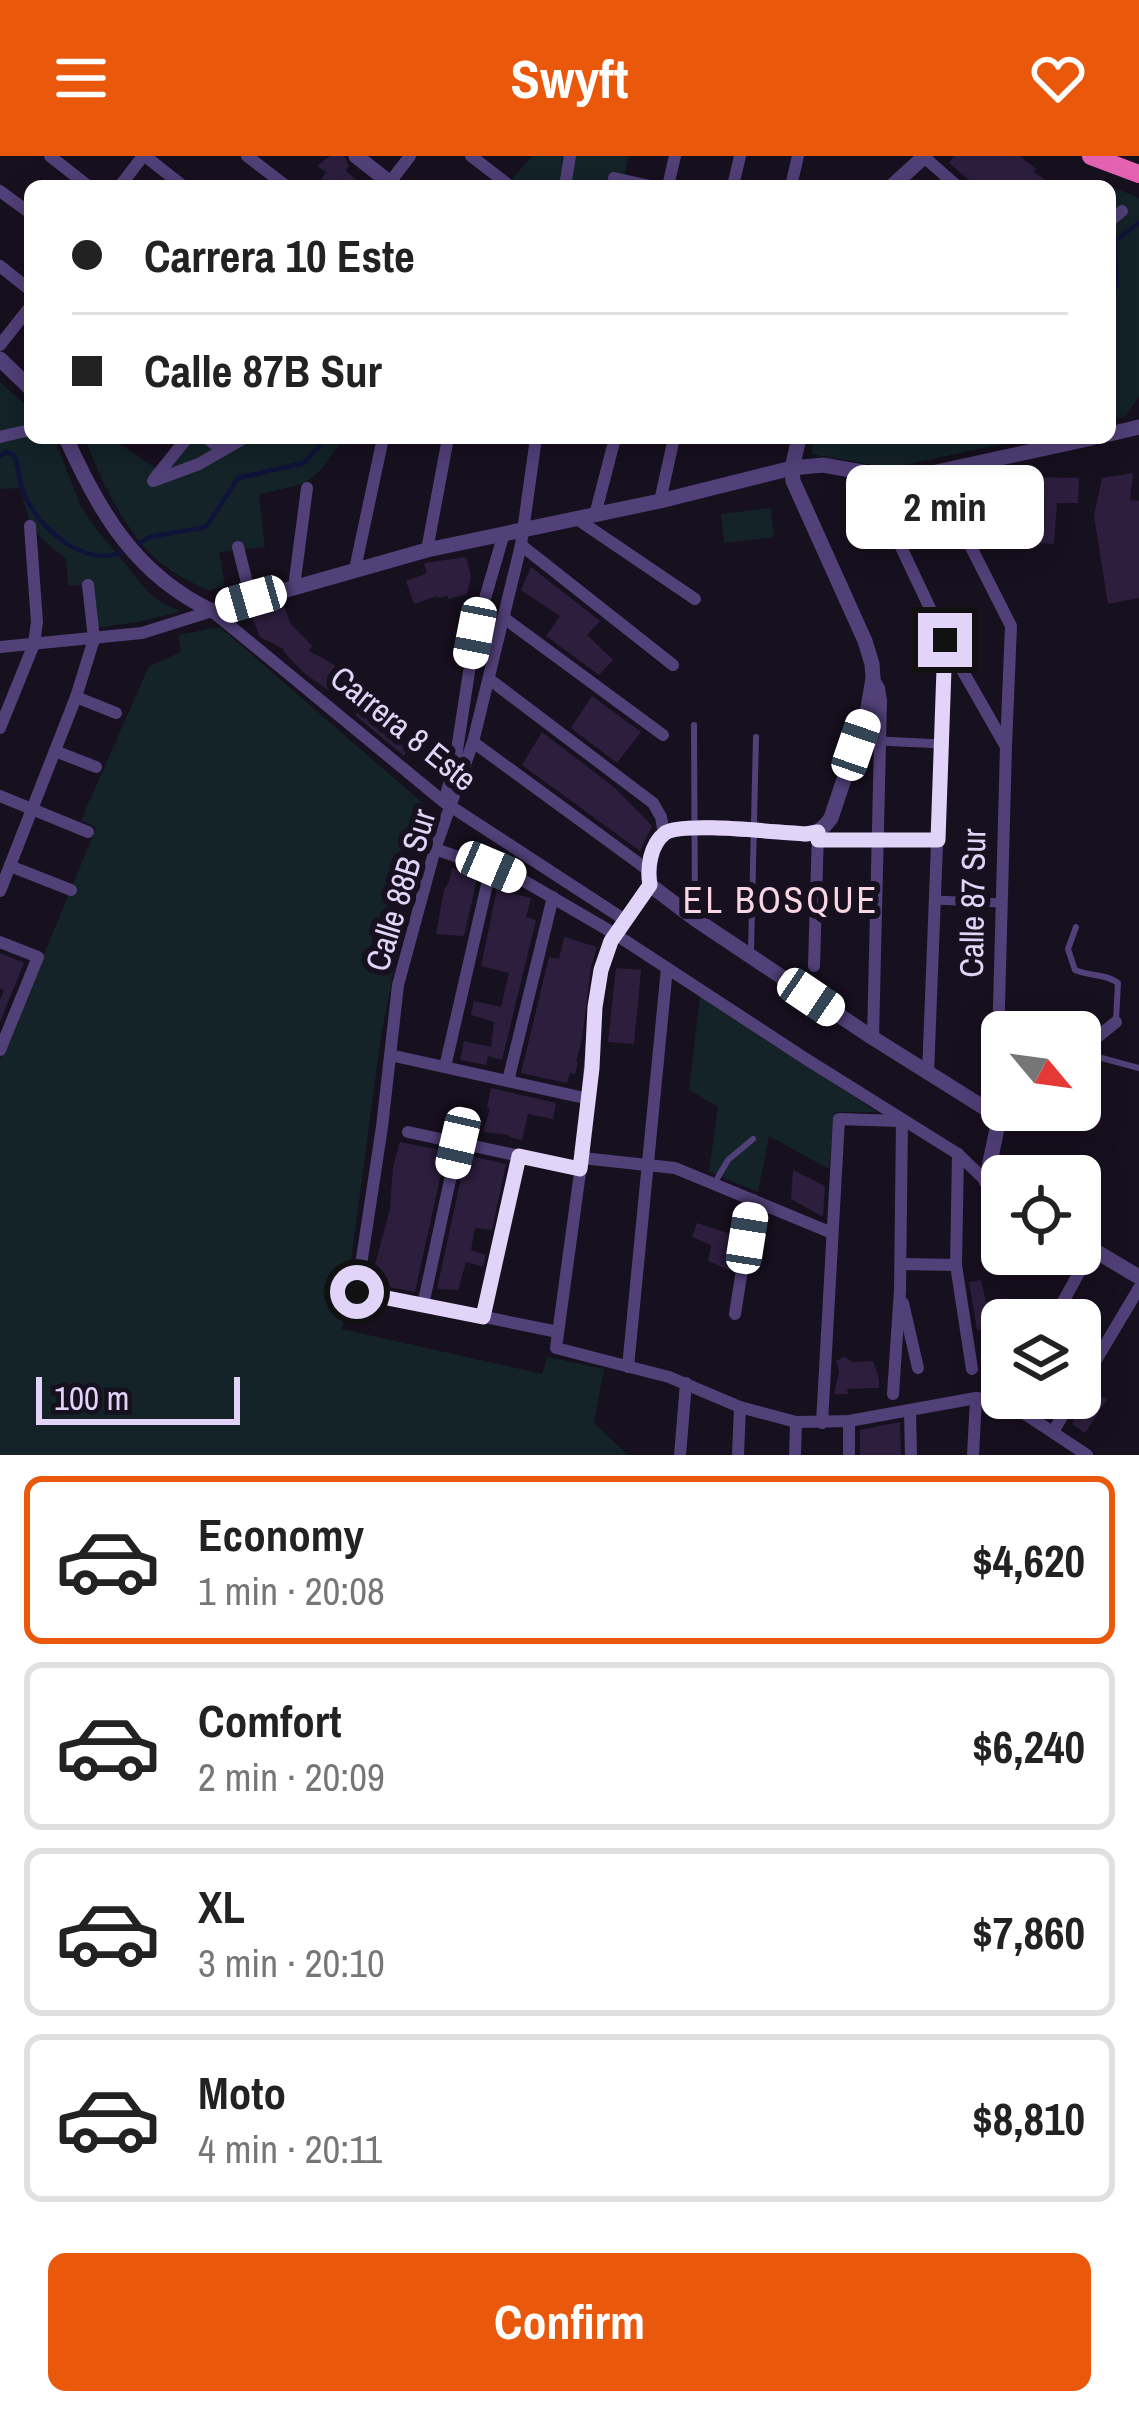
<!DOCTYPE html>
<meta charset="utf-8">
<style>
body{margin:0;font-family:"Archivo Narrow",sans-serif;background:#f6f6f6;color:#222;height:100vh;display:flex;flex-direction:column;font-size:45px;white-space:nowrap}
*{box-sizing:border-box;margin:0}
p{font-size:39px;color:#767676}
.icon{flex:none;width:66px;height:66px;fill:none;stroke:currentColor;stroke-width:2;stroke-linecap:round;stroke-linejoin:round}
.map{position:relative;height:1299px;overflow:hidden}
.panel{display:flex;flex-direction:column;background:#fff;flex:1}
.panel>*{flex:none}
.hud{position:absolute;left:24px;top:24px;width:1092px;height:264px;border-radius:18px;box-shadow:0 6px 30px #0003;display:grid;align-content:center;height:264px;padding:0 48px;background:#fff}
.needle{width:78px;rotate:119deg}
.controls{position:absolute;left:981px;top:855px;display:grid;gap:24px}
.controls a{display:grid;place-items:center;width:120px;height:120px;border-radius:18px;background:#fff;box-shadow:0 6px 30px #0003;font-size:60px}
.scale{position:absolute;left:36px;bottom:30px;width:204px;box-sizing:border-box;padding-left:12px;border:6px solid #e2d3f9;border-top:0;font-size:33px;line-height:42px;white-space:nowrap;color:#e2d3f9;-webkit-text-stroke:9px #17101f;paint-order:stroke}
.end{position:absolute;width:54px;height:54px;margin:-27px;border:15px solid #e2d3f9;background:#111;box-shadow:0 0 0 6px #111}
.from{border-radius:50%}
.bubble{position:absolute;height:84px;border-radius:18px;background:#fff;box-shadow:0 6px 30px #0003;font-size:39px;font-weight:700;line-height:84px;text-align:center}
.car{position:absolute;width:36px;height:72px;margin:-36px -18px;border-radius:15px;box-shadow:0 0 9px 3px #0007;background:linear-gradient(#fff 24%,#345 0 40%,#fff 0 76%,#345 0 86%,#fff 0)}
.hud b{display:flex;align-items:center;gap:42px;height:114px;font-size:45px}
.hud b+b{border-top:3px solid #e0e0e0}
.hud i{width:30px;height:30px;background:#222}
ul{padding:21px 0 0;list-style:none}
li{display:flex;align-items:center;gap:36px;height:168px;margin:0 24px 18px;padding:0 24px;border:6px solid #e0e0e0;border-radius:18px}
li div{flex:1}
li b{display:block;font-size:45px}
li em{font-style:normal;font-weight:700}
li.active{border-color:#ea580c}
li>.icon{width:108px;height:108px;stroke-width:1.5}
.action{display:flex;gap:24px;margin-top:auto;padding:24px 48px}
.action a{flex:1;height:138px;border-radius:18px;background:#ea580c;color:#fff;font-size:48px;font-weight:700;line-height:138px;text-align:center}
header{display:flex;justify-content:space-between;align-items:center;height:156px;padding:0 48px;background:#ea580c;color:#fff;font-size:54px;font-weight:700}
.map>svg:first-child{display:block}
.green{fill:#132328}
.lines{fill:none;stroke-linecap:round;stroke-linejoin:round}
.stream{stroke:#0f1339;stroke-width:4.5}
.building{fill:#2d1e3e}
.service{stroke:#524079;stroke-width:6}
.pedestrian{stroke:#524079;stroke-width:9}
.minor{stroke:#524079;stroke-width:12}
.tertiary{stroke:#524079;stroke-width:15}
.trunk{stroke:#e562b3;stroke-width:18}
.route{stroke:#e2d3f9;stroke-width:15}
.labels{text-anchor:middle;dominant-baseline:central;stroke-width:12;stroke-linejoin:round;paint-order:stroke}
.street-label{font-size:33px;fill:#e2d3f9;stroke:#17101f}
.neighbourhood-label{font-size:36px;letter-spacing:3px;fill:#fad5e2;stroke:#17101f}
</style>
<header><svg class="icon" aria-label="menu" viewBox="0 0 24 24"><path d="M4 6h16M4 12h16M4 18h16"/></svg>Swyft<svg class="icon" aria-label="heart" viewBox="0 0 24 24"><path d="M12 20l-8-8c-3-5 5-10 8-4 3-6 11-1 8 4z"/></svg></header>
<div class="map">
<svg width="1139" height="1299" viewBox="0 0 1139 1299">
<rect width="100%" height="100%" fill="#17101f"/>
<g class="green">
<path d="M532 0H629L622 29 608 25 606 30H506Z"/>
<path d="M1110 30 1139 42V240L1126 260 1110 264Z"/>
<path d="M0 226 30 253V282H54L81 351 97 374 149 437 164 448 181 455 139 466 94 472 88 430 68 429 66 402C32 377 31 372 20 332L0 333Z"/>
<path d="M85 282H111L163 317 192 282H216L222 286 226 282H343C312 328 314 327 259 338L265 391 219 396 225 430 208 435C194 427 179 421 166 411 129 385 100 324 85 282Z"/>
<path d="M814 282H1030L905 309 880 310 811 298Z"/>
<path d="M771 352 774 381 724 387 721 358Z"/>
<path d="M220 471 426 650 381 880 342 1173 542 1218 547 1201 604 1213 594 1267 628 1299H0V905L96 672 81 664 149 510 181 496 178 479Z"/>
<path d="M700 840 877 956H835L829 1013 769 980 758 1036 709 1016 718 951 689 934Z"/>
</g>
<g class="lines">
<g class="stream">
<path d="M1110 137 1117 130 1115 85 1139 67"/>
<path d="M0 300 6 296 14 299C19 311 18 323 23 335 36 371 87 416 126 394"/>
<path d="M136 389 150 381 206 371 238 322 304 307 326 282"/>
</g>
</g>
<g class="building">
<path d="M330 0H344L349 10 346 15 364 30H343L337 23 332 30H318L326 16 317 10Z"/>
<path d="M954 0H1020L1036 13 1034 16 1055 30H976L949 7Z"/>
<path d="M1133 317 1130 344 1139 345V442L1108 448 1094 360 1102 322Z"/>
<path d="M1041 321 1079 322 1078 347H1057L1054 388 1037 387Z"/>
<path d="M466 401 471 421 467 438 448 443V440L437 442V440L414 448 406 425 427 417 424 407Z"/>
<path d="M531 411 600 465 587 479 613 504 599 519 546 480 560 460 521 434Z"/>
<path d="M283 447 290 467 312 490 309 495 330 506 340 514 337 518 348 525 338 541 304 517 283 495 284 493 260 481 250 457Z"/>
<path d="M592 540 641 576 617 607 571 572Z"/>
<path d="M372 543 393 555 391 562 417 577 404 600 355 559Z"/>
<path d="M542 576 615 632 652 670 640 695 522 609Z"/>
<path d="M452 712 478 719 464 780 436 778 444 734 449 726Z"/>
<path d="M497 733 531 742 526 761 536 764 502 904 488 900 486 909 460 904 464 885 491 891 494 866 471 859 474 845 501 851 509 817 481 810Z"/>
<path d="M564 781 597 791 591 811 582 883 576 906H578L575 918 570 917 567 927 521 917 549 801 559 803Z"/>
<path d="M0 797 24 807 0 866V844L4 834 0 832Z"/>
<path d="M616 812 641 814 634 888 608 886Z"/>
<path d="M491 932 556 947 553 963 528 958 522 984 509 981V979L483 976 490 953 487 952Z"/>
<path d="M400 986 446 995 415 1136 370 1127 390 1053 393 1011Z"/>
<path d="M466 999 506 1008 492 1074 475 1072 471 1094 486 1099 483 1111 466 1106 458 1134 437 1133Z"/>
<path d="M793 1014 825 1030 823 1061 791 1043Z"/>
<path d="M697 1067 737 1080 731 1115 708 1105 711 1089 692 1081Z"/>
<path d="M981 1124 986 1146 1008 1142 1011 1153 988 1157 991 1172 977 1174 969 1126Z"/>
<path d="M844 1201 853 1206 873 1205 879 1223V1232L847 1233 848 1238H834L839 1215 836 1205Z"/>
<path d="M1090 1234 1107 1243 1085 1277 1072 1268Z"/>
<path d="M900 1266 901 1299H860V1274Z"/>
</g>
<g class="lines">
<g class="service">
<path d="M694 569 695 759"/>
<path d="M1076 771 1068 793 1075 814C1088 820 1107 818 1118 827L1116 864"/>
<path d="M751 796 756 581"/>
<path d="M1087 893 1098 901 1139 912"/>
<path d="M714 1028 728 1004 753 983"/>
</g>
<g class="pedestrian">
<path d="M880 585 942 588"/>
<path d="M935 744 1002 747"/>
</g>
<g class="minor">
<path d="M50 0 88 30"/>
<path d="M145 0 183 30"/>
<path d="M247 0 286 30"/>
<path d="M471 0 510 30"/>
<path d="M924 1 957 30"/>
<path d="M614 22 650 30"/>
<path d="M120 30 143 0"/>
<path d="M387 30 410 0"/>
<path d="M565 30 570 0"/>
<path d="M668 30 675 0"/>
<path d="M733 30 740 0"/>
<path d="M791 30 798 0"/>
<path d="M0 35 30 57"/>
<path d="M1110 65 1122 55"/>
<path d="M0 110 30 134"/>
<path d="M0 189 30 151"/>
<path d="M0 281 30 274"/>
<path d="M207 282 222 294"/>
<path d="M536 282 521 389 473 586 435 693 398 829 382 971 357 1135 558 1176"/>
<path d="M866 317 945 484 1005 589"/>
<path d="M934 318 1011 470 1006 590 996 961"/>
<path d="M154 323 187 282"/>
<path d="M153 325 199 308 244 282"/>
<path d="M660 345 674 282"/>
<path d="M595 359 615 282"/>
<path d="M577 363 695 443"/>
<path d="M521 389 673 509"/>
<path d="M238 391 251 443"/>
<path d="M427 394 448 282"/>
<path d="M355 413 383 282"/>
<path d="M294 431 307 332"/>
<path d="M504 462 663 579"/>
<path d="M0 491 142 477 212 455 444 646 625 764"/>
<path d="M489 523 653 647 661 661 664 678"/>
<path d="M76 541 116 557"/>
<path d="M0 572 34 488 37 466 30 370"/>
<path d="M473 586 648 714"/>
<path d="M55 595 96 611"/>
<path d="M0 640 88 676"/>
<path d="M444 646 455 607 475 477 504 377"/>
<path d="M817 684H938"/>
<path d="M435 693 519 722 615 778 806 903 958 998 986 1025"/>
<path d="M10 710 71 734"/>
<path d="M650 729 611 785 601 813 595 852 582 1002 556 1192 669 1221 740 1251 796 1266 849 1265 976 1242 1007 1246 1087 1299"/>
<path d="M0 735 76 541 94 483 88 429"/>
<path d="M0 786 38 801 0 894"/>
<path d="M814 810 818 676"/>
<path d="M873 882 881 545 879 532 873 522"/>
<path d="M1080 895 1116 866"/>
<path d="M390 899 589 943"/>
<path d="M445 911 491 711"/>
<path d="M928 918 945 484"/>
<path d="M508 925 553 741"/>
<path d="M408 976 581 1013"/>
<path d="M958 998 956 1109 972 1213"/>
<path d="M582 1002 675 1012 832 1077"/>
<path d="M991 1033 1002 1086"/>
<path d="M901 1108 956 1109"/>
<path d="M903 1147 918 1212"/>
<path d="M423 1149 458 987"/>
<path d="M735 1158 753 1044"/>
<path d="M483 1161 519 1000"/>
<path d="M1053 1164 1092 1093"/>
<path d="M628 1211 667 812"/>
<path d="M1080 1231 1139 1132"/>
<path d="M893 1238 900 1134 902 964"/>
<path d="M910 1256 911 1299"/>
<path d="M849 1265V1299"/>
<path d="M822 1267 839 963 899 965"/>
<path d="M1053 1276 1073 1242"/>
<path d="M680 1299 686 1227"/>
<path d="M738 1299 740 1251"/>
<path d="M795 1299 796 1266"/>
<path d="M973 1299 976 1242"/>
</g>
<g class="tertiary">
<path d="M356 0 394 30"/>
<path d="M892 30 925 0"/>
<path d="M0 203 30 232"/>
<path d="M1110 278 1139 271"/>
<path d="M66 282C99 356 136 419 212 455L427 394 660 345 792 312 823 309 896 322H909L1092 282"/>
<path d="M799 282 792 312 793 325 865 485 872 508 873 522 868 552 831 662C824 672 818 677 806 678 780 677 683 665 665 677 650 688 647 712 650 729L695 763 873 882 991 956 998 968 986 1025 991 1033 1002 1041"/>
<path d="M1080 1086 1139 1121"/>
</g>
<path class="trunk" d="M1091 0 1139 18"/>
</g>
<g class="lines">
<path class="route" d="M357 1136 483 1161 519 1000 580 1013 592 912 595 851 601 814 611 785 650 729C647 712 650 689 665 677 683 665 780 677 806 678L818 676V684H938L945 484"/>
</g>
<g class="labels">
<g class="street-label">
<text transform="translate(404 572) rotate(39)">Carrera 8 Este</text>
<text transform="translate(400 734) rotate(-73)">Calle 88B Sur</text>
<text transform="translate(972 747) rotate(-89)">Calle 87 Sur</text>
</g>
<g class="neighbourhood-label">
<text x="781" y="744">EL BOSQUE</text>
</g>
</g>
</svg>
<div class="controls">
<a><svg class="needle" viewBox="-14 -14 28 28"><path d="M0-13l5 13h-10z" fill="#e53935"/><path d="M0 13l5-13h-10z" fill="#767676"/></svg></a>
<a><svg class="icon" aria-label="locate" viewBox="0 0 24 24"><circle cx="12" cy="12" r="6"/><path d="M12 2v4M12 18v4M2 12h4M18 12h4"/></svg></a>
<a><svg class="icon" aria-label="layers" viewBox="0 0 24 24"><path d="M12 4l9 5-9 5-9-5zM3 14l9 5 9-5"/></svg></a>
</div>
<div class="scale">100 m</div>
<i class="end from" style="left:357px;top:1136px"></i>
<i class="end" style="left:945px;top:484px"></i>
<div class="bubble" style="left:846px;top:309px;width:198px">2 min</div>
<i class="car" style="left:251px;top:443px;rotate:254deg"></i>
<i class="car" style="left:475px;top:477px;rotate:191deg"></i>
<i class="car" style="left:856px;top:589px;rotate:19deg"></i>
<i class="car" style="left:491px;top:711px;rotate:113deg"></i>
<i class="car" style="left:811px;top:841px;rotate:124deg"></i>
<i class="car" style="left:458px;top:987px;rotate:193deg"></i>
<i class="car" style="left:747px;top:1082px;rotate:9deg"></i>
<div class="hud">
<b><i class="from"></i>Carrera 10 Este</b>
<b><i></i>Calle 87B Sur</b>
</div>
</div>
<section class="panel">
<ul>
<li class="active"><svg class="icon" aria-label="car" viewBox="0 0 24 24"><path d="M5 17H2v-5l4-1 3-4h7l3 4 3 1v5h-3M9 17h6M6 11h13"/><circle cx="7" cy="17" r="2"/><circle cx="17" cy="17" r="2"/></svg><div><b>Economy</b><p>1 min · 20:08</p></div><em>$4,620</em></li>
<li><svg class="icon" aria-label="car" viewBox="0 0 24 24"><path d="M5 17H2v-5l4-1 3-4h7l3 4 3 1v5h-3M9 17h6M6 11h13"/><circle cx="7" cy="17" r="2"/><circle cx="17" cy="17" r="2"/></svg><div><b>Comfort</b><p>2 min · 20:09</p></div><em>$6,240</em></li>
<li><svg class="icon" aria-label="car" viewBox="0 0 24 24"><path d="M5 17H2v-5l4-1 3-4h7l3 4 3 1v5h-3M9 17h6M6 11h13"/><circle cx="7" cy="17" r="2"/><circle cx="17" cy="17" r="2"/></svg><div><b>XL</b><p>3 min · 20:10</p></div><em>$7,860</em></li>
<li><svg class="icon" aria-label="car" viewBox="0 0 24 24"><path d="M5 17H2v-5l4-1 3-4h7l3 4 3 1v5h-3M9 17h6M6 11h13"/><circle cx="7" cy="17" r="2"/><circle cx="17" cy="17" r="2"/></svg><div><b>Moto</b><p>4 min · 20:11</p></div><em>$8,810</em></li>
</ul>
<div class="action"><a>Confirm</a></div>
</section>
